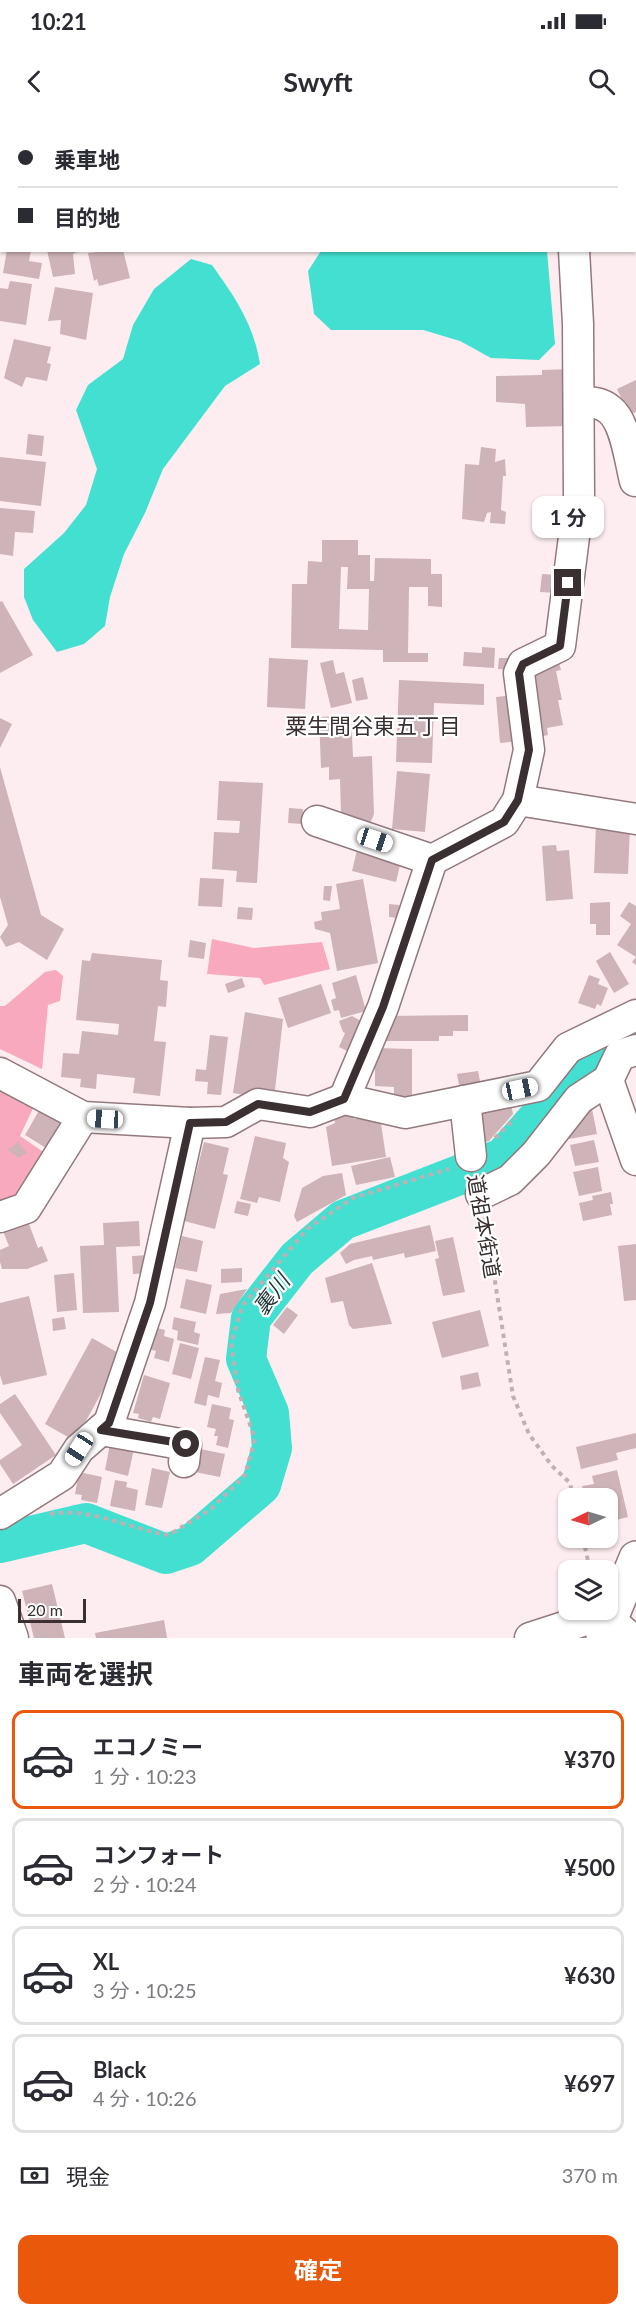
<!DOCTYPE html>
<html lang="ja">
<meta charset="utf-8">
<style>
body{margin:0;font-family:Lato,"Noto Sans JP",sans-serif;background:#f7f7f7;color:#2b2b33;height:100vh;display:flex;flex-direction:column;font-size:22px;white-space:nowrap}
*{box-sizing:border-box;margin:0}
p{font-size:20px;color:#7c7c81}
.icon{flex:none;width:33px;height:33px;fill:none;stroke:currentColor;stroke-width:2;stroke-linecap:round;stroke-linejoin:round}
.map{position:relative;height:1518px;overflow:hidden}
.panel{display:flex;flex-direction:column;background:#fff;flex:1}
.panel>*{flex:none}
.guide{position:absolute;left:0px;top:0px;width:636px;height:132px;box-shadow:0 2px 4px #0004;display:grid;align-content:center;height:132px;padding:0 18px;background:#fff}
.needle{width:39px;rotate:265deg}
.tools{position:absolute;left:558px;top:1368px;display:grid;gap:12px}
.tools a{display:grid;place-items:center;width:60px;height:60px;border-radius:12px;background:#fff;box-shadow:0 2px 4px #0004;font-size:30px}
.scale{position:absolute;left:18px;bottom:15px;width:68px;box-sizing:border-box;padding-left:6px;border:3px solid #3a2f31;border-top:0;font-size:16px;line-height:21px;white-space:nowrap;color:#3a2f31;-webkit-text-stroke:4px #fff;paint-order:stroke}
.end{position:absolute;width:27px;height:27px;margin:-14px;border:8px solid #3a2f31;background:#fff;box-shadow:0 0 0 3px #fff}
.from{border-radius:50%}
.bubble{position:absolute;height:42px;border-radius:12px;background:#fff;box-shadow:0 2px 4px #0004;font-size:20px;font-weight:700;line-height:42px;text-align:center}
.car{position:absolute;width:18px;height:36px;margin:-18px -9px;border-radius:8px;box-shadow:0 0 4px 2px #0007;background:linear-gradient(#fff 24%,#345 0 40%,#fff 0 76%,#345 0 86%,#fff 0)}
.guide b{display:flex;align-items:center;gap:21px;height:57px;font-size:22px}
.guide b+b{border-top:2px solid #e1e1e2}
.guide i{width:15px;height:15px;background:#2b2b33}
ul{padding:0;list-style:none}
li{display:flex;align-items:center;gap:18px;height:99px;margin:0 12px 9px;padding:0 6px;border:3px solid #e1e1e2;border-radius:12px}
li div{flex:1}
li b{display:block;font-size:22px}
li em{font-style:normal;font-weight:700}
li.on{border-color:#ea580c}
li>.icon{width:54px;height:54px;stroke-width:1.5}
h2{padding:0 18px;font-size:27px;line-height:72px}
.pay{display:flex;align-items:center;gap:15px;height:66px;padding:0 18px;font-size:22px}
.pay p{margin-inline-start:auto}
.cta{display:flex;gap:12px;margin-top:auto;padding:12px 18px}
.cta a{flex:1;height:69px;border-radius:12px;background:#ea580c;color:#fff;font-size:24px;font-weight:700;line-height:69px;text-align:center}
.status{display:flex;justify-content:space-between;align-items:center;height:42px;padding:0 30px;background:#fff;direction:ltr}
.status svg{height:16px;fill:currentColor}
header{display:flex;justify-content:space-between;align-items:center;height:78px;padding:0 18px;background:#fff;font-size:27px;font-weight:700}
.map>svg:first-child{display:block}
.green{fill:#f8a9bd}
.water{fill:#43e0d1}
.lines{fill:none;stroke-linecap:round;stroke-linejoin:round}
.river{stroke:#43e0d1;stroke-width:40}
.building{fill:#ceb3b9;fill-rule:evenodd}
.minor-casing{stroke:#92797e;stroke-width:33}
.major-casing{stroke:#92797e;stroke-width:36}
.path{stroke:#c0b0b3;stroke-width:4;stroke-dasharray:4.5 4.5;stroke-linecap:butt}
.minor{stroke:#fff;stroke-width:30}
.major{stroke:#fff;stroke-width:33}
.route{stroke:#3a2f31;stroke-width:8}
.labels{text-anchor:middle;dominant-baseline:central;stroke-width:4.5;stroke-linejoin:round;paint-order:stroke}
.street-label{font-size:21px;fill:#3a2f31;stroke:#fff}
.neighbourhood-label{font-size:22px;fill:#3a2f31;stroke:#fff}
.water-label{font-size:22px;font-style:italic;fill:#1f3835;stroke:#fff}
</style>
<div class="status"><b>10:21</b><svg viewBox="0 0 49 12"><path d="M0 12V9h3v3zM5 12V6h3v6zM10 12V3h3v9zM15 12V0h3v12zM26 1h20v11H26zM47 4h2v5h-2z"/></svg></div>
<header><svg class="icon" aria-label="back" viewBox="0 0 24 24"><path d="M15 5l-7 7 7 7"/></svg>Swyft<svg class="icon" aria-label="search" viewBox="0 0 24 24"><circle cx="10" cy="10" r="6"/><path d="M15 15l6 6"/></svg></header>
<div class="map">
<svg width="636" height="1518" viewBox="0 0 636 1518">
<rect width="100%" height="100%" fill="#feedf0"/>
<g class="green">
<path d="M212 819 254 828 322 822 330 849 264 865 260 858 207 854Z"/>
<path d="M56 850 63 856 60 881 48 885 42 949 0 929V886H5L45 852Z"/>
<path d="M0 966 35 984 20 1016 45 1033 16 1079 0 1086Z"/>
</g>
<g class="water">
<path d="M321 131H547L555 224 539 240 491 238 460 221 423 210H331L314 194 308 151Z"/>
<path d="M191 139 212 145C235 177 254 205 260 244L225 266 163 349 145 393 124 434 110 477 105 506 84 524 57 532 33 500 24 477V449L64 413 86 385 97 349 76 290 88 265 123 239 133 205 154 169Z"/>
</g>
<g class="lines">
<path class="river" d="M0 1423 86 1403 166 1434 190 1426 261 1365 272 1328 269 1293 246 1239 251 1198 297 1139 343 1100 503 1038 600 928 636 913"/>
</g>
<g class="building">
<path d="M7 130H31L29 141 42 143 39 159 3 153Z"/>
<path d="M47 130H81L73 134 75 154 53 157Z"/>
<path d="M118 130H123L130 158 99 166 97 159 94 161 88 133Z"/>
<path d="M10 161 32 164 26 205 0 201V168L8 169Z"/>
<path d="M55 167 93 173 86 220 60 214 61 200 48 201Z"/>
<path d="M14 219 51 227 47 243 51 244 47 261 26 257 22 267 4 258Z"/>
<path d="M570 249V306L526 307 525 284 496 282V256L542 255V250Z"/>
<path d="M636 260V292L629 295 617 269Z"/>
<path d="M28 314 44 316 42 336 26 334Z"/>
<path d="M481 327 496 329 495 342 505 339 506 356H503L501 390 506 392 505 404 490 403 491 392 487 393 484 402 462 399 465 344 479 345Z"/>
<path d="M0 337 46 342 41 386 0 381Z"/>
<path d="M0 388 35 391 33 413 15 412 13 436 0 434Z"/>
<path d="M322 420H358V435H370V461H374L375 438 431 439V454H442V487L428 486V467H409L408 533H428V542H383V530L291 528 292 464H307L308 441 322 442ZM341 447H348L347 469H369L368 510 339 509Z"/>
<path d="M542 454 558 455 557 473 540 472Z"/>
<path d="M2 481 33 535 0 553V482Z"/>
<path d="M482 527 495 528 494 548 463 546 464 532 482 533Z"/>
<path d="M269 538 308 540 305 589 267 587Z"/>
<path d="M499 538H515L514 550 498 549Z"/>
<path d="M333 540 336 554 344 552 352 583 331 588 320 543Z"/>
<path d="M559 543 561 550 556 551 562 580H558L563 605 547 608 548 615 539 617 527 559Z"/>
<path d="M363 557 368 579 356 581 352 560Z"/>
<path d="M399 560 484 564V585L434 583 432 643 396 642Z"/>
<path d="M515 575 519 621 500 623 496 577Z"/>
<path d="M351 595 353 637 372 636 374 694 369 706 341 694 340 659 329 660V647L321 648 319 597Z"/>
<path d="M0 598 12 604 0 628Z"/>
<path d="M0 647 41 795 64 809 47 840 19 822 6 827 0 817 8 805 0 777Z"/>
<path d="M397 651 430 654 425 712 392 709Z"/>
<path d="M219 661 263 663 257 763 236 762 237 751 212 749 214 712 239 713 240 701 217 700Z"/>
<path d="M289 688 303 689 302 704 288 703Z"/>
<path d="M596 704 630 706 628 754 594 753Z"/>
<path d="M556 725 557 731 569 730 573 779 546 781 542 726Z"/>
<path d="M357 730 401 741 396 762 352 751Z"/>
<path d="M200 758 224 759 222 787 198 786Z"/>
<path d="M363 759 378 843 337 851 330 813 315 809 314 802 322 800 321 792 340 789 336 764Z"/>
<path d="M324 766H332L330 781 323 780Z"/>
<path d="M610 782V815H596V804H590V783Z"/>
<path d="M629 782 636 786V845L632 842 636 837 617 825 631 804 620 796Z"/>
<path d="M389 784 399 785 398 798 389 797Z"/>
<path d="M238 787 253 788 252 800 237 799Z"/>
<path d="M190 820 206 823 204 839 188 837Z"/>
<path d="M610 832 629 864 614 873 596 841Z"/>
<path d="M92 833 162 840 160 860 168 861 166 887 158 886 154 921 166 922 160 976 133 973 135 958 97 954 96 969 80 967 81 959 61 957 63 933 79 934 82 911 118 915 119 904 76 900 82 840 90 841Z"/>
<path d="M356 855 366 891 341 898 339 890 334 891 331 880 336 878 332 863Z"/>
<path d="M589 855 600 859 598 864 608 868 601 886 597 884 595 889 578 883Z"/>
<path d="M242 858 245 867 228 873 225 864Z"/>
<path d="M321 864 331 893 288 908 278 878Z"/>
<path d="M245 892 283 899 275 970 256 968V977L233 973Z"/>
<path d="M468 895V911H453V916H439V921H385L384 896Z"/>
<path d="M352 896 361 901 347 931 339 927 345 913 343 912 339 901Z"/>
<path d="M210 915 228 917 221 975 207 974 208 962 195 961 196 949 206 950Z"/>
<path d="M375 928 412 929V976H394V967L375 966Z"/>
<path d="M478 951 482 971 461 975 457 954Z"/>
<path d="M510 978 513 994 489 1021 482 1023 474 986Z"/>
<path d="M591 984 597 1014 569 1019 566 1007Z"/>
<path d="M41 987 62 999 46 1028 25 1015Z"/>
<path d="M352 994 354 999 380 997 386 1037 332 1046 326 1007 335 1003 334 997Z"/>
<path d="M255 1016 286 1023 283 1038 289 1042 280 1082 259 1077 257 1083 240 1079Z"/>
<path d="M594 1020 599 1042 575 1046 570 1025Z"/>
<path d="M18 1022 27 1033 19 1038 8 1030Z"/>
<path d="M204 1022 229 1028 223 1054 228 1055 215 1109 184 1101Z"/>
<path d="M390 1037 395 1057 356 1065 351 1046Z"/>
<path d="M598 1047 602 1071 579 1076 573 1052Z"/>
<path d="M342 1053 346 1075 297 1102 294 1096 302 1068 323 1056Z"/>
<path d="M611 1072 613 1084H610L612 1095 583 1101 579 1083 593 1080 592 1076Z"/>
<path d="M237 1081 251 1084 248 1096 234 1093Z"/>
<path d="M26 1096 38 1128 42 1126 48 1141 27 1149H2L0 1142V1130L9 1126 1 1106Z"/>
<path d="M139 1101 140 1126 116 1127 119 1192 83 1193 80 1126 104 1125 103 1103Z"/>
<path d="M430 1105 436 1131 405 1138 404 1133 373 1140 372 1136 354 1140 346 1144 340 1133 350 1124Z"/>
<path d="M182 1116 203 1121 197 1152 175 1148Z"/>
<path d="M453 1117 465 1172 443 1176 435 1139 439 1138 435 1121Z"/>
<path d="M636 1124V1180L624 1181 618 1126Z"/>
<path d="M150 1135 151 1153 133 1154 132 1136Z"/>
<path d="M372 1143 392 1204 353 1209 349 1205 343 1181 331 1183 325 1158Z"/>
<path d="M242 1148V1162L221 1163V1149Z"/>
<path d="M74 1153 77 1190 57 1192 54 1155Z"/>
<path d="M186 1159 212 1165 206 1194 180 1188Z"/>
<path d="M247 1169 231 1193 216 1194 220 1174Z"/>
<path d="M29 1176 47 1255 3 1265 0 1255V1183Z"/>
<path d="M287 1187 298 1195 284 1214 273 1205Z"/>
<path d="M480 1190 489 1226 442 1238 432 1202Z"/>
<path d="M64 1197 66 1209 53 1211 52 1199Z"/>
<path d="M174 1197 196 1202 194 1212 200 1214 198 1225 177 1220 178 1211 172 1209Z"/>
<path d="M153 1207 165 1210 164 1216 174 1219 169 1242 154 1238 156 1231 148 1229Z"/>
<path d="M92 1218 122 1235 75 1321 45 1304Z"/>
<path d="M180 1223 199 1228 191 1259 172 1254Z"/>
<path d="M205 1237 220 1240 215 1261 222 1263 219 1278 208 1275 206 1286 194 1283Z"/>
<path d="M478 1252 481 1266 462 1270 460 1256Z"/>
<path d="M144 1255 170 1263 160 1299 153 1297 151 1302 138 1298 139 1294 133 1293Z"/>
<path d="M15 1274 56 1335 13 1364 0 1344V1340L22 1325 0 1293V1284Z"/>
<path d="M212 1284 231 1288 229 1299 234 1300 228 1328 216 1325 218 1316H214L216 1309 207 1307Z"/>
<path d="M636 1313V1328L616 1333 618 1340 581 1349 576 1327Z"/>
<path d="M110 1324 134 1329 128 1356 105 1350Z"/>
<path d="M200 1329 225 1334 220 1357 195 1352Z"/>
<path d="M152 1348 170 1352 162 1388 145 1385Z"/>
<path d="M617 1350 628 1397 608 1402V1378H585L582 1366 594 1364 592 1356Z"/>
<path d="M79 1352 102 1357 97 1383 81 1380 82 1375 75 1374Z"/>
<path d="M115 1360 127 1362 126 1367 138 1370 135 1391 110 1386Z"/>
<path d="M52 1464 65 1518H34L22 1471Z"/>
<path d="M164 1500 167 1518H96L95 1513Z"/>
</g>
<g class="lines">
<g class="minor-casing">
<g id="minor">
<path d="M349 0 350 2"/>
<path d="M572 0 574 2"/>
<path d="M0 71 2 75"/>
<path d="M0 112 2 107"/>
<path d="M634 114 636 113"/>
<path d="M579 282C590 282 601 282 610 290 626 303 630 342 635 361"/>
<path d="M518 680 529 630 519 553 523 544 560 526 579 378 578 204 574 130"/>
<path d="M317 701 432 740 504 702 518 680 636 699"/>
<path d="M0 953 83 997 190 1003 226 1002 258 984 310 992 344 979 405 993 538 966 568 928 636 895"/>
<path d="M608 960 636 1040"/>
<path d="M344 979 383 887 432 740"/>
<path d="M465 981 471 1036"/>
<path d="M481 1074 510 1060 536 1034 579 979 608 960 620 935 636 930"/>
<path d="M0 1097 26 1088 83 997"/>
<path d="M101 1310 186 1325 184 1342"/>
<path d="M0 1394 62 1355 79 1329 109 1303 150 1183 190 1003"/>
<path d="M0 1481 13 1518"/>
<path d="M610 1500 625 1513 627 1518"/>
<path d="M530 1518 601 1495"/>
</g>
</g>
<g class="major-casing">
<path id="major" d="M603 1518 636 1438"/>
</g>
<g class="path">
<path d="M495 1018 515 998"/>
<path d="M485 1098 513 1276 529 1314 552 1346 570 1363 573 1378"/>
<path d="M50 1394C92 1387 128 1409 169 1415L211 1389 245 1355 255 1319 238 1270 231 1223 242 1186 307 1109 353 1078 449 1049"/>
<path d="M583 1418 590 1450"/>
</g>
<use href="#minor" class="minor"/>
<use href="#major" class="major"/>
</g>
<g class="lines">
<path class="route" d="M186 1324 101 1310 109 1303 150 1183 190 1003 226 1002 258 984 310 992 344 979 383 887 432 740 504 702 518 680 529 630 519 553 523 544 560 526 568 463"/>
</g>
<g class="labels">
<g class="street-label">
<text transform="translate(485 1106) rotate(80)">道祖本街道</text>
</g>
<g class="neighbourhood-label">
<text x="373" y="605">粟生間谷東五丁目</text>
</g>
<g class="water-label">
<text transform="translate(271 1174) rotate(-53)">裏川</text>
</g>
</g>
</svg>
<div class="tools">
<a><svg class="needle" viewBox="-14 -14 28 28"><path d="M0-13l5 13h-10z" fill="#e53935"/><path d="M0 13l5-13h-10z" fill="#7c7c81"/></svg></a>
<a><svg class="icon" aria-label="layers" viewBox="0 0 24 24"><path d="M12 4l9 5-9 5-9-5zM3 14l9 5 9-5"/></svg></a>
</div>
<div class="scale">20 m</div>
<i class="end from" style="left:186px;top:1324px"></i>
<i class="end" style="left:568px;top:463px"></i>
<div class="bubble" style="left:532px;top:376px;width:72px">1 分</div>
<i class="car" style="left:375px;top:720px;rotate:108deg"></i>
<i class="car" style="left:520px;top:969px;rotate:78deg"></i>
<i class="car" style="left:105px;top:999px;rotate:273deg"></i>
<i class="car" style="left:79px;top:1329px;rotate:213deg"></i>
<div class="guide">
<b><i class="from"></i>乗車地</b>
<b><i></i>目的地</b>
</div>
</div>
<section class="panel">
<h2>車両を選択</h2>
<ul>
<li class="on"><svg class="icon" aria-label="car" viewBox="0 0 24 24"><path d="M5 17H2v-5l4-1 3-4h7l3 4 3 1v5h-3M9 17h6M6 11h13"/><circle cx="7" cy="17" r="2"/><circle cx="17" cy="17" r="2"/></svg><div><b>エコノミー</b><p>1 分 · 10:23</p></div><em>¥370</em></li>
<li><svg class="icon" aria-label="car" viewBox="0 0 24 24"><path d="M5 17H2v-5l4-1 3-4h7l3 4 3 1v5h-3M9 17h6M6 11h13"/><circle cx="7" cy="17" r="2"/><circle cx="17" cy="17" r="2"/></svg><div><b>コンフォート</b><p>2 分 · 10:24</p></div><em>¥500</em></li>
<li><svg class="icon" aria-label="car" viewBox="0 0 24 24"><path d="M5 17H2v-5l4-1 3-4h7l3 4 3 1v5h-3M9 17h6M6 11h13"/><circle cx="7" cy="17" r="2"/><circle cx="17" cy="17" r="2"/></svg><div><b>XL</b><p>3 分 · 10:25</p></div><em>¥630</em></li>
<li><svg class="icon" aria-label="car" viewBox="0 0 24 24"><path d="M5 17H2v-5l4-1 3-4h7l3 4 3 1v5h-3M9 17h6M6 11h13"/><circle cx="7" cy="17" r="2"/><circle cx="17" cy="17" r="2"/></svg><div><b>Black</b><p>4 分 · 10:26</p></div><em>¥697</em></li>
</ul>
<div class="pay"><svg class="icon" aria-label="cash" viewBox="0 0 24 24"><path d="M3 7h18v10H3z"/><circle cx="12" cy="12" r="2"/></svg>現金<p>370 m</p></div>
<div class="cta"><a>確定</a></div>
</section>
